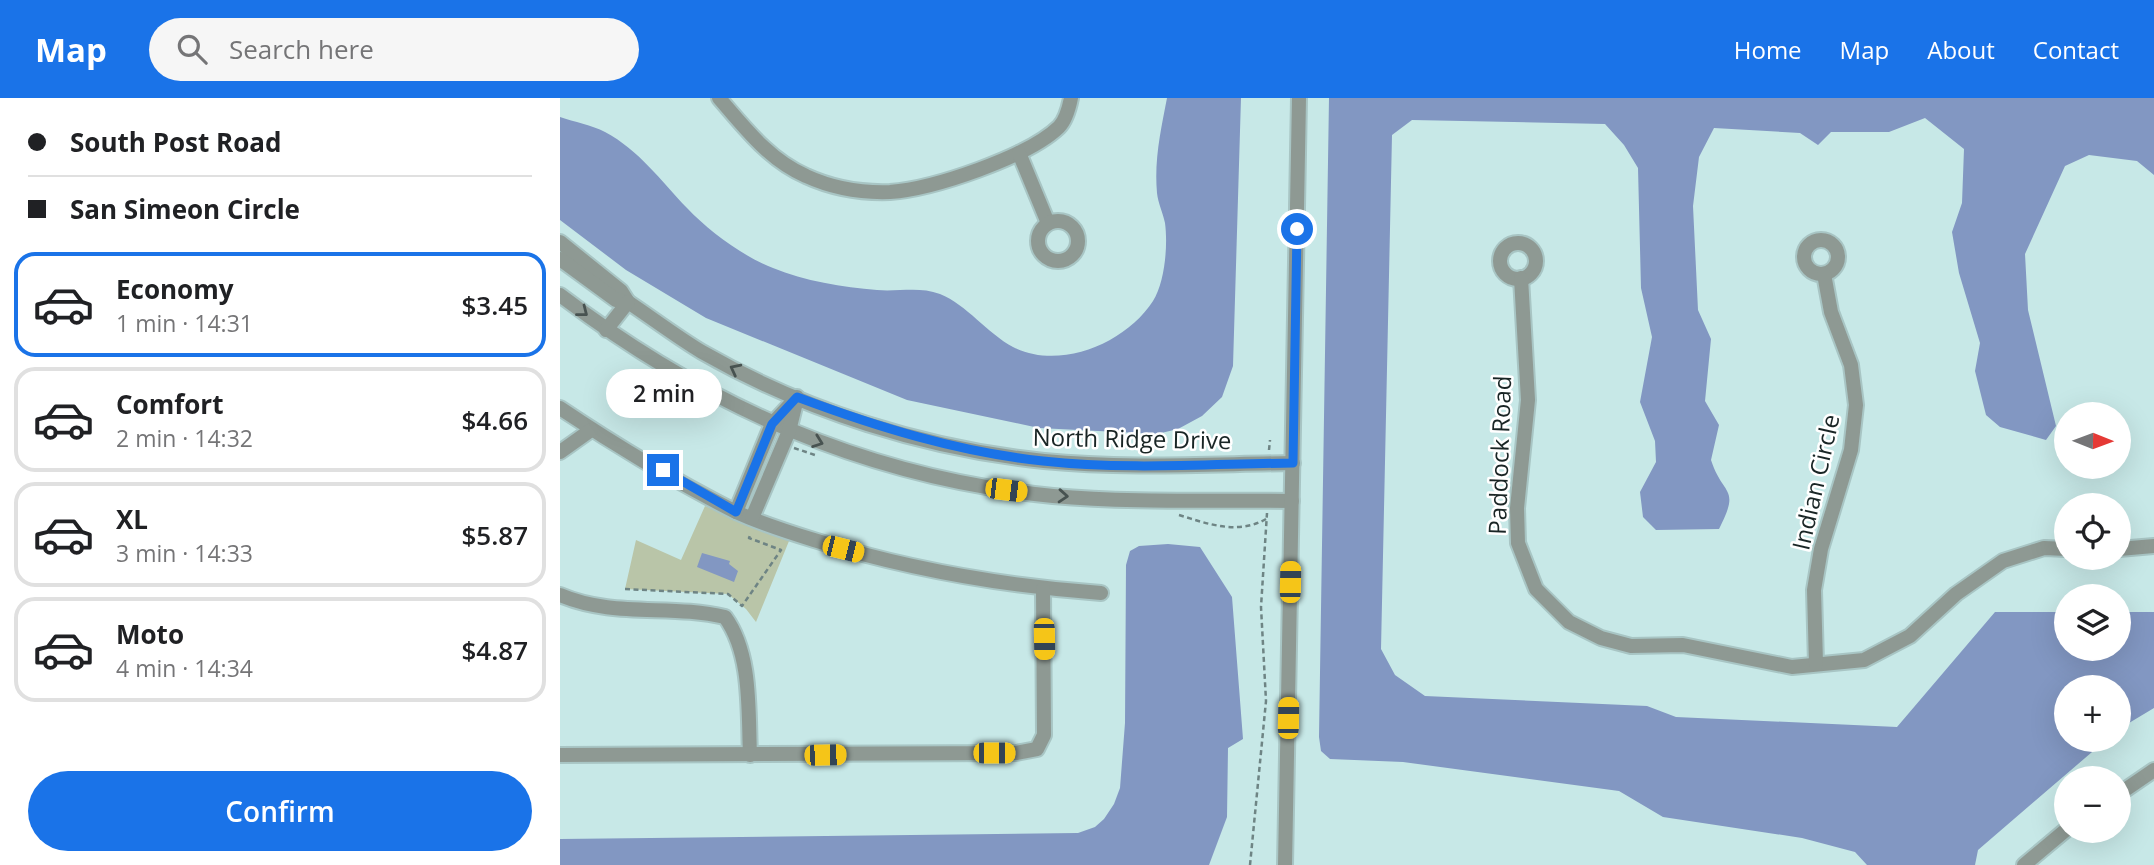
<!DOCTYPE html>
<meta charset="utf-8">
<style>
body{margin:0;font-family:"Open Sans",sans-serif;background:#f6f6f6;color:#202124;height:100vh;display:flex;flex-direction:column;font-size:26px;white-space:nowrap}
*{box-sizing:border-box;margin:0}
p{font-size:23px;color:#757577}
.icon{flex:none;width:38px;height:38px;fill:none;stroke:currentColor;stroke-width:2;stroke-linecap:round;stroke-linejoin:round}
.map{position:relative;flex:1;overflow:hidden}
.drawer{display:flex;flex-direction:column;background:#fff;width:560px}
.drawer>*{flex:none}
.top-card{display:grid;align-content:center;height:154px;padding:0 28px;background:#fff}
.needle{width:46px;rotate:91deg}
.controls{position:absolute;left:1494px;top:304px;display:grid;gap:14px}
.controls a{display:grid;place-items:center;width:77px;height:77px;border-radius:50%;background:#fff;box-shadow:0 7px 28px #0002;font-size:35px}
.end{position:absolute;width:32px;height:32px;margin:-16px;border:9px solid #1a73e8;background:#fff;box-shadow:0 0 0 4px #fff}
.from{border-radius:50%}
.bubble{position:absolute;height:49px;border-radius:24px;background:#fff;box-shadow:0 7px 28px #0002;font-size:23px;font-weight:600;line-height:49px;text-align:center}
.car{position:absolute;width:21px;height:42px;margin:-21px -10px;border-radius:9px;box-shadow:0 0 5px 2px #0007;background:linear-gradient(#f5c518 24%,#345 0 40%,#f5c518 0 76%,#345 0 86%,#f5c518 0)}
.top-card b{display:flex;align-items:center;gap:24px;height:66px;font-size:26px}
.top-card b+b{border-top:2px solid #e0e0e0}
.top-card i{width:18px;height:18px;background:#202124}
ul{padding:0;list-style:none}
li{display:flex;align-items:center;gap:21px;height:105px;margin:0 14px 10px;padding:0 14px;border:4px solid #e0e0e0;border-radius:21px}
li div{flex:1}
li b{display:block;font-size:26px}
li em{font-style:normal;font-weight:600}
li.current{border-color:#1a73e8}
li>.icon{width:63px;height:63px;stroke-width:1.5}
.primary-button{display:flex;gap:14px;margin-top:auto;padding:14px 28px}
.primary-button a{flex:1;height:80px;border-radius:42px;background:#1a73e8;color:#fff;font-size:28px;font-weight:600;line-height:80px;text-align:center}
header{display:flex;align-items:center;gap:42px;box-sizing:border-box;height:98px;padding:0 35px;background:#1a73e8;color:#fff}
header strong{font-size:33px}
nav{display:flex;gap:38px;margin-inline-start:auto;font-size:24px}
.search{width:490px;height:63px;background:#f6f6f6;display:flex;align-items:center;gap:18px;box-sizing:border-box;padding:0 24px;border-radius:38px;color:#757577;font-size:26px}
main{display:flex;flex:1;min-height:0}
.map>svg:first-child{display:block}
.green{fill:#b9c5a8}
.water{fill:#8297c2}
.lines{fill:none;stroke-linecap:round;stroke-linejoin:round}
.minor-casing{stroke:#a8c5c4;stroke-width:18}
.path{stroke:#6e8484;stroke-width:2.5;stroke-dasharray:5 3.5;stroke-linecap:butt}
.minor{stroke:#8e9993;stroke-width:14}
.oneway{stroke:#485351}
.route{stroke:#1a73e8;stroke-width:9}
.labels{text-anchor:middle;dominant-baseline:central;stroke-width:5;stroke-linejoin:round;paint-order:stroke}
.street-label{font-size:24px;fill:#192525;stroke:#fff}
</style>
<header>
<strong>Map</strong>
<div class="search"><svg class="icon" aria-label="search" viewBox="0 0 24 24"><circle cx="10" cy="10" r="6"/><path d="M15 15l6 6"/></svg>Search here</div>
<nav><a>Home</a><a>Map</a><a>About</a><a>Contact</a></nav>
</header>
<main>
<section class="drawer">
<div class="top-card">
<b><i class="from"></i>South Post Road</b>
<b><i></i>San Simeon Circle</b>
</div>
<ul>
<li class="current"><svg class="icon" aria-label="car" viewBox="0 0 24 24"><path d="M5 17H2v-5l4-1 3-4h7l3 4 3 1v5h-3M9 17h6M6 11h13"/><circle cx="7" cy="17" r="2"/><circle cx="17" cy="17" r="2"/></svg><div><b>Economy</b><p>1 min · 14:31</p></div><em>$3.45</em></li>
<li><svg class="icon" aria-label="car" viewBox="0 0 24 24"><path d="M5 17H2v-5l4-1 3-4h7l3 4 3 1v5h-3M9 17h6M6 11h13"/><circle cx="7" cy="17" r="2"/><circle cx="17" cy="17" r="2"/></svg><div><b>Comfort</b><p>2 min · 14:32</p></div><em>$4.66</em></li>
<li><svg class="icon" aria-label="car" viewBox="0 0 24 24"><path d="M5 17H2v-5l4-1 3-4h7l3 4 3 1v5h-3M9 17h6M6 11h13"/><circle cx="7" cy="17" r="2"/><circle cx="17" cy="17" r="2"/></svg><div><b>XL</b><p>3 min · 14:33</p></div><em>$5.87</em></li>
<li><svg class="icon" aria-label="car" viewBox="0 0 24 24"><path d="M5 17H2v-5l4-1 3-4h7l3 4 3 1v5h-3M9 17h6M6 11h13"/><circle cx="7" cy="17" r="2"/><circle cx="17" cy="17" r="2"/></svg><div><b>Moto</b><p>4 min · 14:34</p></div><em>$4.87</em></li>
</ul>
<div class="primary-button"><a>Confirm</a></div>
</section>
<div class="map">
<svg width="1594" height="767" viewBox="0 0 1594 767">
<rect width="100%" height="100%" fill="#c7e8e7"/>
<path class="green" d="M145 408 229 443 196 524 186 511 168 496 65 491 76 442 121 462Z"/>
<g class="water">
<path d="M607 0H681L680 33 673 268 662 299 642 318 618 331 597 336 479 330 347 302 146 220 66 172 0 122V19C14 24 32 27 45 34 79 52 101 83 127 110 149 133 182 158 213 170 244 183 283 189 317 192 338 194 359 188 380 196 407 207 427 235 453 249 500 273 566 245 593 203 605 184 608 147 605 125 603 115 598 105 597 95 594 62 601 31 607 0Z"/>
<path d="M769 0H1594V77L1577 63 1529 57 1505 68 1465 156 1468 212 1496 328 1486 342 1440 329 1426 317 1415 273 1420 245 1399 175 1392 134 1402 105 1404 51 1365 20 1329 34H1271L1258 47 1240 35 1154 30 1139 59 1133 108 1138 212 1151 241 1145 303 1159 327 1151 362C1163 399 1181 388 1159 431L1096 432 1083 419 1080 394 1096 364 1095 343 1080 304 1092 239 1081 190 1078 70 1064 47 1045 26 852 22 832 37 821 551 835 577 865 598 1087 608 1116 619 1337 629 1435 514H1507V551H1559V514H1594V610L1559 631V590H1507V642H1546L1418 752 1415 767H1307L1295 754 1242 740 1103 719 1059 693 843 664 770 661 761 653 759 639Z"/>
<path d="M608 446 640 449 672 499 683 641 668 650 667 719 649 767H0V741L518 735 535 729 544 721 554 706 560 690 565 625 566 467 570 453 579 448Z"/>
<path d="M142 455 170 463 169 466 178 473 174 484 137 469Z"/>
</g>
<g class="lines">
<g class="minor-casing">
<g id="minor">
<path d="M159 0C185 30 209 62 246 78 272 90 302 95 330 94 373 91 468 59 499 29 506 22 509 10 511 0"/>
<path d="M459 55 488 125"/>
<circle cx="498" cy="143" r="20"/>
<circle cx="1261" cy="159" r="17"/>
<path d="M0 144 61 193 68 204C92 220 117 239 142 254 245 313 366 351 484 363 566 371 650 366 733 365"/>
<circle cx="958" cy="163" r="18"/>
<path d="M0 161 56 202 68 204"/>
<path d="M961 180 968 302 957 410 958 445 976 491 1009 524 1041 540 1071 548 1123 547 1232 569 1304 562 1350 538 1396 496 1443 463 1484 450 1507 451"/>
<path d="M0 197C147 309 308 380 493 398 572 405 653 402 732 403"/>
<path d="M46 232 68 204"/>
<path d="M0 310C55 347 115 383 174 413 199 425 228 434 254 442 347 471 445 488 541 495"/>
<path d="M0 354 31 332"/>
<path d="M176 414 212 326 237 299"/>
<path d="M192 420 229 333 237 300"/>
<path d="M1559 451 1594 448"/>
<path d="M0 497C53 520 111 506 165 519 192 556 188 613 190 657"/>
<path d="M1256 566 1254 492 1261 451 1291 352 1296 307 1291 267 1271 214 1264 176"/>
<path d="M0 657 456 655 477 651 484 637 483 491"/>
<path d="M1559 696 1594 672"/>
<path d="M725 767 739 0"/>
<path d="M1464 767 1507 731"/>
</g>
</g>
<g class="path">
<path d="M234 350 258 358"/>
<path d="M709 352 710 342"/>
<path d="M619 417C648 426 678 437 706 421"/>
<path d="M65 491 168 496 182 508 221 452 189 440 191 435"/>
<path d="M690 767 706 603 701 509 707 415"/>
</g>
<use href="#minor" class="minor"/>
</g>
<defs><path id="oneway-chevron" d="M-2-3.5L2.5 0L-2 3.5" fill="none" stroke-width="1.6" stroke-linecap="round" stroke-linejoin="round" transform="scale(1.75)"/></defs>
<g class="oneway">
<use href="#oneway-chevron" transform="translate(23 214) rotate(38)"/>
<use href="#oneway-chevron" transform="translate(175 271) rotate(-153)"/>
<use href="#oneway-chevron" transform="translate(258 344) rotate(20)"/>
<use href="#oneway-chevron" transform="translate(503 398) rotate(4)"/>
</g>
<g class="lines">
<path class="route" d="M103 372 176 414 212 326 237 299C317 329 398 354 483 363 565 372 650 366 733 365L737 131"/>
</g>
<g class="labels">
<g class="street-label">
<text transform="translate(572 340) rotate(1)">North Ridge Drive</text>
<text transform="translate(939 357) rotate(-88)">Paddock Road</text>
<text transform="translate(1255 384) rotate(-77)">Indian Circle</text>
</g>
</g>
</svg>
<div class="controls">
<a><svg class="needle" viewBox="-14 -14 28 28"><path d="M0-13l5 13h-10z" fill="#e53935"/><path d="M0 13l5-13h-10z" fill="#757577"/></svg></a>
<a><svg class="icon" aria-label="locate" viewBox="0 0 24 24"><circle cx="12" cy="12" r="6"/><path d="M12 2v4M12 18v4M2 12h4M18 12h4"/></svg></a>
<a><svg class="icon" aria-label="layers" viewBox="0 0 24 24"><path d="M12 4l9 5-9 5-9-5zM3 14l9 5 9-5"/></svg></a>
<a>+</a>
<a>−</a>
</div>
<i class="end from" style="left:737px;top:131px"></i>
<i class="end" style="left:103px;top:372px"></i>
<div class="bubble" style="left:46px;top:271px;width:116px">2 min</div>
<i class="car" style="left:446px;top:392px;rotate:97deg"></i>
<i class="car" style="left:283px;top:451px;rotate:104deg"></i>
<i class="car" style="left:730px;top:484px;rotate:1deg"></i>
<i class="car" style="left:484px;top:541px;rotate:179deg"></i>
<i class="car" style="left:728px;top:620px;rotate:1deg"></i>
<i class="car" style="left:434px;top:655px;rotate:90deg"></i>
<i class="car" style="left:265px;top:657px;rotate:89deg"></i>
</div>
</main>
